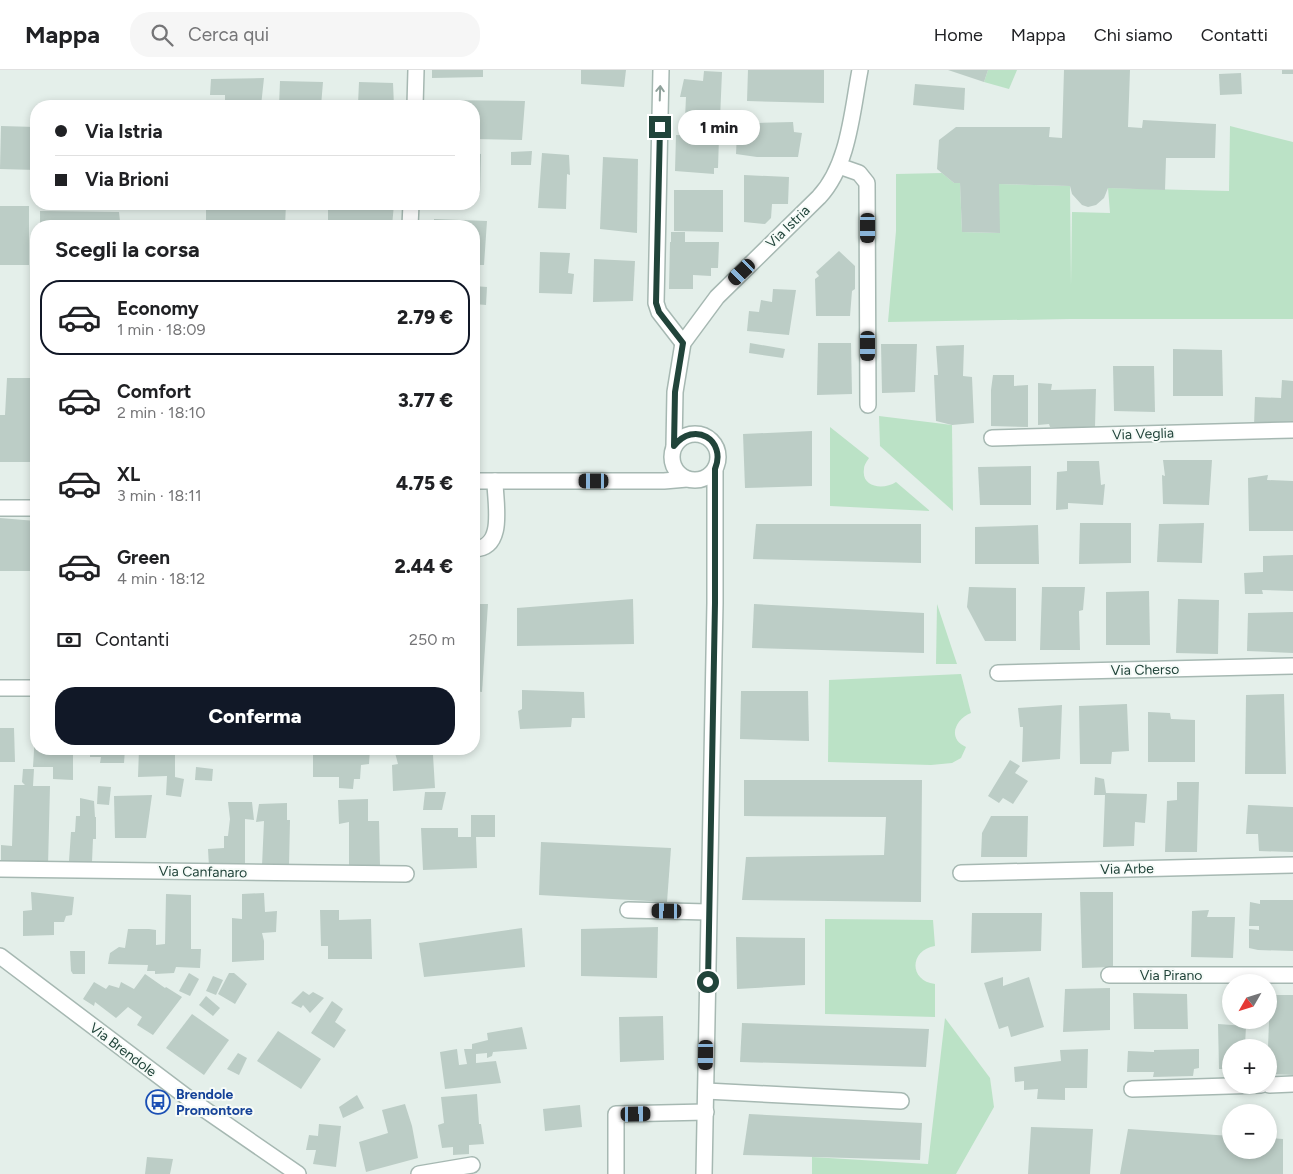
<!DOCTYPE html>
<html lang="it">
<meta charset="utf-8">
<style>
body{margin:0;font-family:Figtree,sans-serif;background:#f6f6f6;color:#202124;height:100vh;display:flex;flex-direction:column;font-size:19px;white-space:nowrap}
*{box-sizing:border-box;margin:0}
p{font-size:16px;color:#757577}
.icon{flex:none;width:28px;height:28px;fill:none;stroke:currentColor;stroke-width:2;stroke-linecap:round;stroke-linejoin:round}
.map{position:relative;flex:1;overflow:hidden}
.panel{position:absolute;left:30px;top:150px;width:450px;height:535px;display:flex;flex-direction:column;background:#fff;border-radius:20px;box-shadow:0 2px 8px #0003}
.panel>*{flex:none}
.hud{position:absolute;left:30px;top:30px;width:450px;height:110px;border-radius:20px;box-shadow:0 2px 8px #0003;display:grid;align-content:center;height:110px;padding:0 25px;background:#fff}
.needle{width:32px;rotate:231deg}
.fabs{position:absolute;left:1222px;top:904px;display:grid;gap:10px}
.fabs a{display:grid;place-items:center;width:55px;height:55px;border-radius:50%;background:#fff;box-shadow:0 2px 8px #0003;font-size:25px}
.end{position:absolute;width:22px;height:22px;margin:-11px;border:6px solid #21443a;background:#fff;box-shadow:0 0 0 2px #fff}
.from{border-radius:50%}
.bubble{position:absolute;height:35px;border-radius:18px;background:#fff;box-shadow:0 2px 8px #0003;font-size:16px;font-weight:800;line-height:35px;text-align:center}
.car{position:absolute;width:15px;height:30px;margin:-15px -8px;border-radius:6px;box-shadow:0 0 4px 1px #0007;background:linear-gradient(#222 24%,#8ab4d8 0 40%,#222 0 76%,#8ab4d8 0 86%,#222 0)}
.hud b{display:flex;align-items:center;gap:18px;height:48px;font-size:19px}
.hud b+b{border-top:1px solid #e0e0e0}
.hud i{width:12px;height:12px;background:#202124}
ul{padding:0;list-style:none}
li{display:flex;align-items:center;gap:15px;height:75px;margin:0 10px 8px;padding:0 15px;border:2px solid transparent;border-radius:20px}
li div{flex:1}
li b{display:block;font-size:19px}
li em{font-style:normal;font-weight:800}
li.active{border-color:#111827}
li>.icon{width:45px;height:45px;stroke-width:1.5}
h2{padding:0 25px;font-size:22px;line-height:60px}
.pay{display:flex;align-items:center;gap:12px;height:55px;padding:0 25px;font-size:19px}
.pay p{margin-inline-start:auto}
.primary-button{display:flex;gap:10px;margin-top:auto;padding:10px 25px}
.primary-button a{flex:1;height:58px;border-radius:20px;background:#111827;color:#fff;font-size:20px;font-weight:800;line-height:58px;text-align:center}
header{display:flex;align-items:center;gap:30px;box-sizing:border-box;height:70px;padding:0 25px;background:#fff;border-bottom:1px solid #e0e0e0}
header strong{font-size:24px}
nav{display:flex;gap:28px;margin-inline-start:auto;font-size:18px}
.search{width:350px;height:45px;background:#f6f6f6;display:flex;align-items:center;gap:12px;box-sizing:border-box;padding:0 18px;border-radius:20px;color:#757577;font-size:19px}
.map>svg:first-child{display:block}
.green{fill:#bbe2c6}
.building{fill:#bccdc6}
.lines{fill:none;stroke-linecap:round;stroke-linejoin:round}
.minor-casing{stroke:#a6b8b2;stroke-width:18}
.tertiary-casing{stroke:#a6b8b2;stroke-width:18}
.minor{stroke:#fff;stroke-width:15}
.tertiary{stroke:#fff;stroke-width:15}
.oneway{stroke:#90a29c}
.route{stroke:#21443a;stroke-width:6}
.labels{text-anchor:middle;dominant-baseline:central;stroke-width:4;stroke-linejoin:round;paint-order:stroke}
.street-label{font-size:14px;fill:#21443a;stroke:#f6fbf8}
.transit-label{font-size:14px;font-weight:bold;fill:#164399;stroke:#f6fbf8;text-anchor:start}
</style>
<header>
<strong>Mappa</strong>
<div class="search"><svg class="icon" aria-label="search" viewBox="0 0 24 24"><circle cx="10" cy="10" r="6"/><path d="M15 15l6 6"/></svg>Cerca qui</div>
<nav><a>Home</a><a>Mappa</a><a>Chi siamo</a><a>Contatti</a></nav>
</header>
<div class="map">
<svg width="1293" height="1104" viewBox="0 0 1293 1104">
<rect width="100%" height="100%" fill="#e4efea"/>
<g class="green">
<path d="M988 0H1017L1009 19 984 12Z"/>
<path d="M1230 56 1293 72V249H1070L888 252 896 161V104L942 103 954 113H960L962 162 999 163V114L1070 116 1071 216 1072 142 1110 143 1108 118 1229 121Z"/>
<path d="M879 346 952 355 953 441 880 376Z"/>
<path d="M830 357 869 388C867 391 864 395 864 399 861 418 884 420 896 412L930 441 830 436Z"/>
<path d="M937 534 957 594H936Z"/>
<path d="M961 604 971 643C955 649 947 669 966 677L961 688 952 693 931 695 828 692 829 610Z"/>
<path d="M825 849 933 850 935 876C909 880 909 911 935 914V947L825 944Z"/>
<path d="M945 948 990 1008 994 1037 956 1104H812V1087L928 1094Z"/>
</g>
<g class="building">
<path d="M432 0H483V7L432 8Z"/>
<path d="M581 0H626L624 17 581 14Z"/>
<path d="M748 0H824V33L747 31Z"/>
<path d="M948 0H988L984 12Z"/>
<path d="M1064 0H1130L1128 57 1142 58 1143 50 1216 54 1215 88H1166L1165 120 1108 118 1104 128 1096 135 1088 137 1082 135 1072 124 1070 116 999 114 1000 163 962 162 960 113H954L937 99 939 70 956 57H1050L1049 67 1062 68Z"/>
<rect x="1282" y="0" width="11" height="4"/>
<path d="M704 1 722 2 720 49 685 48 686 27H680L684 9 703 11Z"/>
<path d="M1241 3 1242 24 1220 25 1219 4Z"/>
<path d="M264 8 261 36H225V25H210L211 9Z"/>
<path d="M280 11 323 12 321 36H279Z"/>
<path d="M359 12 393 13 394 36H352V34H358Z"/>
<path d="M915 14 965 18 964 40 913 35Z"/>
<path d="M430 30 525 31 522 70 474 69V36H430Z"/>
<path d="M81 32 116 35V36H80Z"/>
<path d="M793 52 794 62 802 63 798 87H757L736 84 737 62H757V53Z"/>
<path d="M1 56 36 57V100L0 99Z"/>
<path d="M676 65 719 67 718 98H714V104L675 101Z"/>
<path d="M532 81 531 95H511V82Z"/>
<path d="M474 83 481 84 480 124H474Z"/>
<path d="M542 83 569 85 570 105 567 104 566 139 538 138Z"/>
<path d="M603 87 638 89 637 163 600 159Z"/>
<path d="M744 105 789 107 788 134H772L771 148 765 154 744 152Z"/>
<path d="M674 120H723V162L674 161Z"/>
<path d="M206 134H286L285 156H206Z"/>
<path d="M328 134H342L348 136V134H394L392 156H337V152H328Z"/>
<rect x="0" y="136" width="29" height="59"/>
<path d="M40 141 119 142 120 151 135 152V156H40Z"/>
<path d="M434 149 487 151 484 195H474V156H434Z"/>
<path d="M671 162H685V172H719L718 198H711V206L693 205V219H669L670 172H671Z"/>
<path d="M839 181 855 196V219L852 221 850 246H816L815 209 819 206 816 202Z"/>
<path d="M540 182 570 183 568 203 574 204 572 224 539 223Z"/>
<path d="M594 189 635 191 633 231 593 232Z"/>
<path d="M474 216 487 217 486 235 474 234Z"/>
<path d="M773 219 796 220 789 265 747 261 749 241 759 242 761 230 772 232Z"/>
<path d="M750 273 785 279 783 288 749 283Z"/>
<path d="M818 273H851L852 324 817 325Z"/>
<path d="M881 274H917L915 322 882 323Z"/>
<path d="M964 275 963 306 972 307 974 353 952 355 936 351 934 305H938L936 276Z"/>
<path d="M1173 279 1222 280 1223 326H1173Z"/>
<path d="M1113 296H1154L1155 342 1114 341Z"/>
<path d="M993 305H1014V316L1028 315V357L991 356V320Z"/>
<path d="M7 308H36V392H0V345H5Z"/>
<path d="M1282 310 1293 311V355L1254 356 1255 327 1281 328Z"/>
<path d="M1038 313 1052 314 1051 320 1096 319 1095 357H1050L1049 354 1038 355Z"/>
<path d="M812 361V416L745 418 743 364Z"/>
<path d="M1163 390H1212L1209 435 1163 434 1162 405 1165 406Z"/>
<path d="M1067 391H1099L1101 415 1105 414 1103 435 1068 433V439L1056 440 1057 402 1067 401Z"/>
<path d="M1031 396V435H980L978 397Z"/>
<path d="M1268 405 1267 410 1293 411V461H1249L1248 408Z"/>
<path d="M0 448 36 451V501H0Z"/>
<path d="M1080 453H1131V493L1079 494Z"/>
<path d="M1204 453 1202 493 1157 492 1159 454Z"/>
<path d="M756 454H921V493L753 489Z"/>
<path d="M1038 455 1039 494H975V457Z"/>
<path d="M1293 485V521L1262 520 1263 524H1245L1244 503 1263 502V486Z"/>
<path d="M969 517 1016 518V571H985L967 537Z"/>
<path d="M1042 517H1085L1083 540 1079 541 1080 580H1040Z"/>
<path d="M1149 521 1150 575H1106V522Z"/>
<path d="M633 529 634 574 517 576V538Z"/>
<path d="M1178 529 1219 530 1218 584 1176 583Z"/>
<path d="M474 534H488L482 622 474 621Z"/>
<path d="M754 534 924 543V583L752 578Z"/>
<path d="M1293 542V583L1247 581 1248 543Z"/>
<rect x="34" y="578" width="2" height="21"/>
<path d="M522 620 584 622 585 648H572L571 657 520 659 518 641 522 639Z"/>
<path d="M741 621H808L809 671 740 669Z"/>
<path d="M1284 624 1286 704H1245L1246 625Z"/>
<path d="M1127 634 1129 681 1112 682 1111 694H1080L1079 636Z"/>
<path d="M1062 635 1060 689 1022 692 1023 657H1020L1018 638Z"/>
<path d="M1148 642 1170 643 1171 649 1195 650V692H1148Z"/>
<path d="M0 658H14L15 692H0Z"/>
<path d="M35 664H36V679H73V710L53 709V697H33Z"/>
<path d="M90 679H125L124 693H100L101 687H90Z"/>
<path d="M139 679H175V707L184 709 181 727 166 725 167 706 138 707Z"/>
<path d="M313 679H370L369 694 361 695 360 709H354L353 719 339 718V707H313Z"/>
<path d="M394 679H448L449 683 433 685 435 718 393 721 392 695 398 694Z"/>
<path d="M1010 690 1020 696 1015 703 1028 711 1013 734 1003 728 999 733 988 726Z"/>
<path d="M196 697 213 699 212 711 195 710Z"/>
<path d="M23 699H34L33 716H50L48 796 1 795V775L12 776 14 715H25L22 712Z"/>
<path d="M1095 707 1104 709 1106 723 1147 724 1145 753 1135 752 1134 776 1103 777 1105 725H1094Z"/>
<path d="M744 710H922L921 832 742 830 746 787 884 785 886 747 744 746Z"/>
<path d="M1177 712H1199L1197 782H1165L1167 731 1177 730Z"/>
<path d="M98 716 111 717 109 735 97 734Z"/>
<path d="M425 722H446L442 740H423Z"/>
<path d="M152 725 146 768H115L114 726Z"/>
<path d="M80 728 94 731 95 747H96V769H93L92 792 69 791 71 762H75L76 746H80Z"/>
<path d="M368 729V751H379L380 796 349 798V752L339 754 338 730Z"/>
<path d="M228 732H252L254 750 245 749V796L209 797 208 779 224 778V766H228L230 749Z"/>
<path d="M287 733V750H290L289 796H262L264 751 256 752 259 734Z"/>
<path d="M1248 735 1293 737V782L1259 781 1258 764H1246Z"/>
<path d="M471 745H495V767H476L477 798 423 800 421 758H458V767H471Z"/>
<path d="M991 746H1028L1027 787H981L982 763Z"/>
<path d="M541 772 671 778 667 832 539 825Z"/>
<path d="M31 822 74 827 72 845 66 846 64 852H54V865L23 866V841L32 840Z"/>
<path d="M1080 822H1113V897L1082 898Z"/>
<path d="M264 823 265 842 277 841 276 862 262 863 264 871V890L232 892V848L242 849V824Z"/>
<path d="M166 824 191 825V879H201L200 898 176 897 174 903 155 904V901H147L148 895 108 894 110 883 119 877 125 878 128 859H149L156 860V875L165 874Z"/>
<path d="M1260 830H1293V881L1258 880 1249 878V859L1259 860V856H1249L1250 832 1260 834Z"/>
<path d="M320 840H339V850L371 849 372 889H328V876H321Z"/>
<path d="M1209 840 1207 847H1235L1233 888 1191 887 1192 841Z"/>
<path d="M972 843H1042L1041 881 971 883Z"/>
<path d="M658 857 657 908 581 906V859Z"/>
<path d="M522 858 525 897 424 907 419 873Z"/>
<path d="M736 867 805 868V915L737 919Z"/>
<path d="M70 881H85V904H73L71 901Z"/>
<path d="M189 903 199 909 190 926 179 921Z"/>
<path d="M229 903H234L247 914 235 934 218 924Z"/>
<path d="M145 904 165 918 166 917 182 927 153 965 137 955 142 947 128 937 116 948 95 932 94 936 83 929 94 912 106 919 109 915 119 918 121 912 134 919Z"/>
<path d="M213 906 223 910 216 925 206 921Z"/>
<path d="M1003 907V916L1029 907 1044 957 1011 967 1008 956 999 959 984 913Z"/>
<path d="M1110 918V960L1063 962 1065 919Z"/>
<path d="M303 921 309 925 313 922 324 928 310 943 303 935 301 938 291 933Z"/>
<path d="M1133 923 1187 924 1188 959H1134Z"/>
<path d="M1270 925H1293V1005L1269 1004 1268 978Z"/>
<path d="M206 926 220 938 213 946 199 935Z"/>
<path d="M332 931 343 939 335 952 346 960 334 978 311 963Z"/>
<path d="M192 944 229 970 204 1005 166 978Z"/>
<path d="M663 946 664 990 620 992 619 947Z"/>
<path d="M742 953 929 959 926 997 740 992Z"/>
<path d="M1218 954 1246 956 1245 976 1251 975V978H1231V999H1219Z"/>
<path d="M522 957 527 979 493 982 492 986 487 988V983L476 984V993L496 991 501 1013 445 1019 440 982 457 979 459 995 467 994 464 979H472V974L488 970 487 963Z"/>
<path d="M278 961 321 989 301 1019 257 991Z"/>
<path d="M1088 979 1087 1018H1065V1030L1037 1029 1038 1019 1024 1020V1011L1015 1012 1014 997 1061 991 1060 980Z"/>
<path d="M1199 979V998L1194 999 1193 1006 1153 1007 1154 1002H1127L1128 981 1154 982V980Z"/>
<path d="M238 983 247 988 239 1005 227 999Z"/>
<path d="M477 1024 479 1054H481L484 1074 469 1075V1084L453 1085V1077L442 1078 438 1055 444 1053 441 1027Z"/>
<path d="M357 1025 364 1038 343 1048 339 1037Z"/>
<path d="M405 1034 412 1056 418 1088 366 1102 359 1072 388 1063 382 1040Z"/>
<path d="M580 1035 582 1057 545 1061 543 1039Z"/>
<path d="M749 1044 922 1053 920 1090 743 1085Z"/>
<path d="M319 1054 341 1056 336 1097 313 1094 316 1080H306L309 1065 318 1066Z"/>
<path d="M1031 1057 1093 1059 1090 1104H1028Z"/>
<path d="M1128 1059 1231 1066V1080H1269V1068L1283 1069V1104H1120Z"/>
<path d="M147 1087 173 1089 170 1104H145Z"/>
</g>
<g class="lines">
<g class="minor-casing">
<g id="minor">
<path d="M661 0 656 233 659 242 683 273"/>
<path d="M415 36 416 0"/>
<path d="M839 96 859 103 867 113 868 335"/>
<path d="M410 156 411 134"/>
<circle cx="695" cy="387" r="23"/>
<path d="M992 368 1293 360"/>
<path d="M674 376 675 322 683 273 717 227 819 127C849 95 852 41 860 0"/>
<path d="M474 411H664L687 409"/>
<path d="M0 438H36"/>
<path d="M474 479C506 478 495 433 495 411"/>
<path d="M998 603 1293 596"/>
<path d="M0 618H36"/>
<path d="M0 799 406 804"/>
<path d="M961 803 1293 795"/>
<path d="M628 840 708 842"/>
<path d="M1109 905H1293"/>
<path d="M1269 1015 1293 1014"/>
<path d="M1132 1019 1261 1015"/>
<path d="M706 1021 901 1031"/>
<path d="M419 1104 472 1095"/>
<path d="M616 1104V1044L706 1042"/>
<path d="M704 1104 715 533V399"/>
</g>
</g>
<g class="tertiary-casing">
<path id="tertiary" d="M0 886 188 1028 298 1104"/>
</g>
<use href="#minor" class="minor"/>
<use href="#tertiary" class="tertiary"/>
</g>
<defs><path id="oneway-shaft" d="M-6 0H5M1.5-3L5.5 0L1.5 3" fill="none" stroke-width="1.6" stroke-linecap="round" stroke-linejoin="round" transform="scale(1.25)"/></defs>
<use class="oneway" href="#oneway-shaft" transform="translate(660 23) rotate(-88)"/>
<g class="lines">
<path class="route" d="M660 57 656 233 659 242 683 273 675 322 674 376C694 350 727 370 715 399V533L708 912"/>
</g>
<defs>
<g id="bus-ring" transform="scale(1.25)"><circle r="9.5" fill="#f6fbf8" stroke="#1a4fb4" stroke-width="1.5"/><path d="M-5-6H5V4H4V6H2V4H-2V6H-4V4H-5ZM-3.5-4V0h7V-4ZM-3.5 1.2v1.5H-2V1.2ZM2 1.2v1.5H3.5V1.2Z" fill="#1a4fb4"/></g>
</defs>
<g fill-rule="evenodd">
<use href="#bus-ring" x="158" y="1032"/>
</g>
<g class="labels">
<g class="street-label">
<text transform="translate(788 157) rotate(-44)">Via Istria</text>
<text transform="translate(1143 364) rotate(-2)">Via Veglia</text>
<text transform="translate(1145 600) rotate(-1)">Via Cherso</text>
<text transform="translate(1127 799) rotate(-1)">Via Arbe</text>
<text transform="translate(203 802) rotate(1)">Via Canfanaro</text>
<text x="1171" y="905">Via Pirano</text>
<text transform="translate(123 980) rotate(37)">Via Brendole</text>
</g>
<g class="transit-label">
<text x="176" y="1024">Brendole<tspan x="176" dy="16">Promontore</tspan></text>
</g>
</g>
</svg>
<div class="fabs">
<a><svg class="needle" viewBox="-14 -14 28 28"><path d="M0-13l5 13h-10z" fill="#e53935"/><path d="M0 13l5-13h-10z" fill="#757577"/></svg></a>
<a>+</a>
<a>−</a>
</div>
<i class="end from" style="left:708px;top:912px"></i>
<i class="end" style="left:660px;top:57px"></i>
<div class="bubble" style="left:678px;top:40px;width:82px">1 min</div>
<i class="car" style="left:868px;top:158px;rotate:180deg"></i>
<i class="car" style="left:742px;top:202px;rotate:226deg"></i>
<i class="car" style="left:868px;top:276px;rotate:180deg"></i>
<i class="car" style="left:594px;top:411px;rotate:270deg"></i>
<i class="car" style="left:667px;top:841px;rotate:271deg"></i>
<i class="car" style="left:706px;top:985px;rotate:181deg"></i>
<i class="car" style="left:636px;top:1044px;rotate:89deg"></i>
<div class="hud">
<b><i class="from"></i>Via Istria</b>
<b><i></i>Via Brioni</b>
</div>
<section class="panel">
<h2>Scegli la corsa</h2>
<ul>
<li class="active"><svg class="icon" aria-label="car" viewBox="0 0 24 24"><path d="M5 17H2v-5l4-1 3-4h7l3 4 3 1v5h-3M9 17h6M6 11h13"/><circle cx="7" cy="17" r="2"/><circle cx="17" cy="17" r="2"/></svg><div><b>Economy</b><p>1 min · 18:09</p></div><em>2.79 €</em></li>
<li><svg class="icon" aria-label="car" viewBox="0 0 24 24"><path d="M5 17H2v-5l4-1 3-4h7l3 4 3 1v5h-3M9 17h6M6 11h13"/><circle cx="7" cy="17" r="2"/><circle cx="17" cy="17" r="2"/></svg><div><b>Comfort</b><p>2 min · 18:10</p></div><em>3.77 €</em></li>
<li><svg class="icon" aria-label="car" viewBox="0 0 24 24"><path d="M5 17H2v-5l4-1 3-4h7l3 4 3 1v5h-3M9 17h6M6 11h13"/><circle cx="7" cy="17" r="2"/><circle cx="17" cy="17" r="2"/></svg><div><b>XL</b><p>3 min · 18:11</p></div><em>4.75 €</em></li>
<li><svg class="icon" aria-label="car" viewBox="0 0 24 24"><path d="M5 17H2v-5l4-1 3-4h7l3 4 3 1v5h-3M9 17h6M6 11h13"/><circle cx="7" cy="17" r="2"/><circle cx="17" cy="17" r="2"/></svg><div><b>Green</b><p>4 min · 18:12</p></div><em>2.44 €</em></li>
</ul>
<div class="pay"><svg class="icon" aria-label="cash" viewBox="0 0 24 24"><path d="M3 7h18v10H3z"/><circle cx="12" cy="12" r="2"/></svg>Contanti<p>250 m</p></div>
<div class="primary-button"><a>Conferma</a></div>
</section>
</div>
